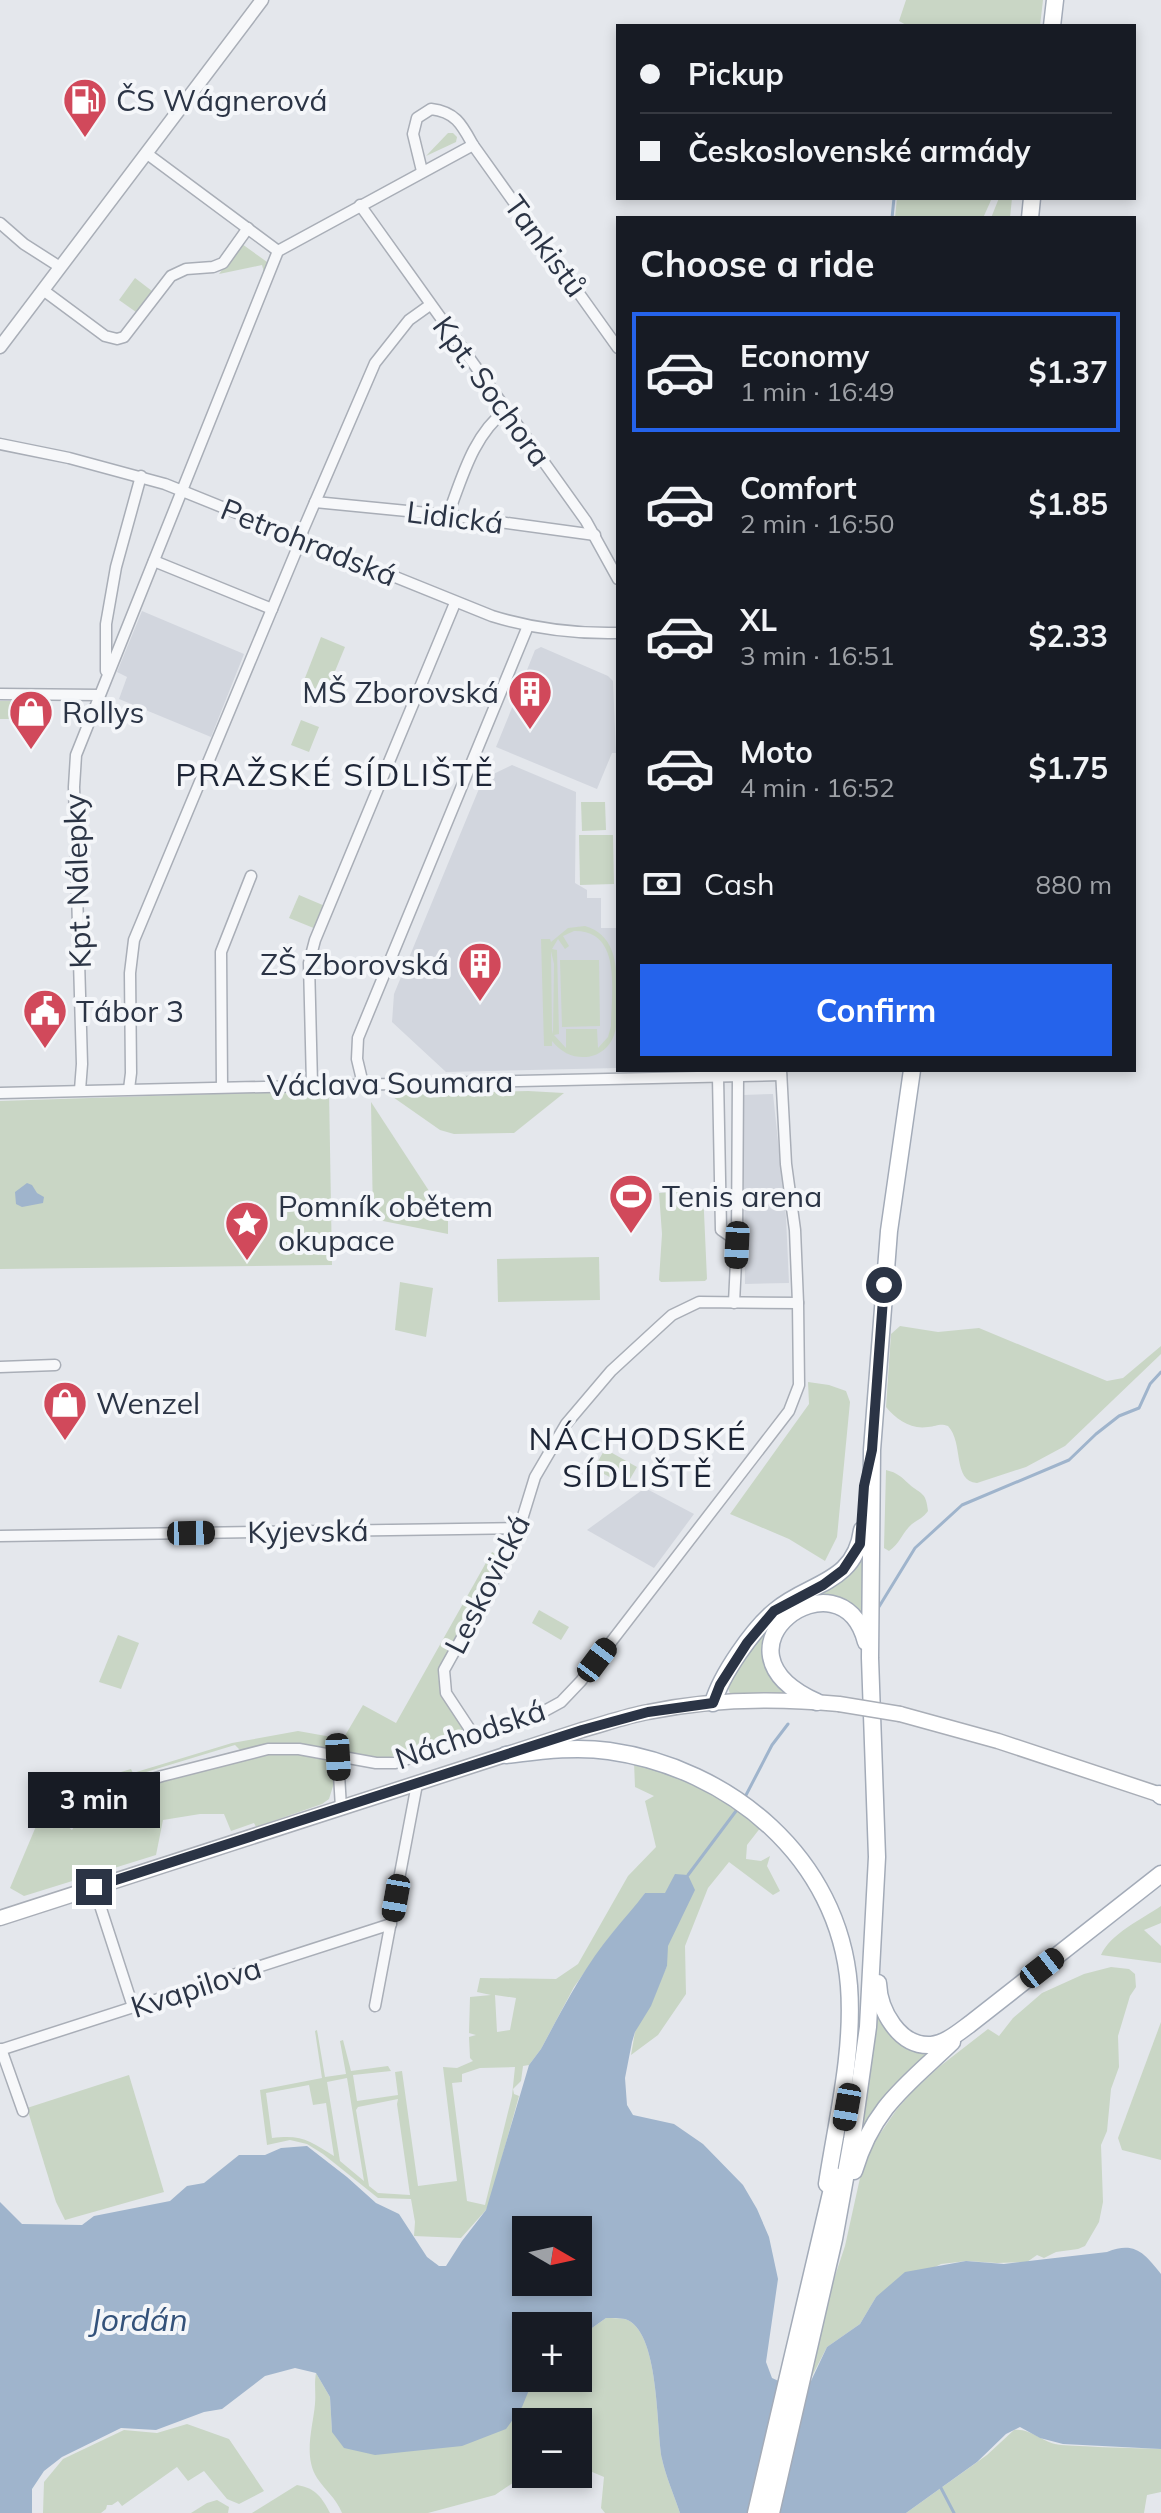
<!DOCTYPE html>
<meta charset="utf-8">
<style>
body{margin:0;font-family:Mulish,sans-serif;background:#20242c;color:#f1f3f6;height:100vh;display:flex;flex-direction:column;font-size:30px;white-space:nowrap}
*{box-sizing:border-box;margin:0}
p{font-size:26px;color:#9ea1a6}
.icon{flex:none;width:44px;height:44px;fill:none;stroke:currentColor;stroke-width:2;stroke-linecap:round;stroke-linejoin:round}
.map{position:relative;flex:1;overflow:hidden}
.sheet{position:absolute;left:616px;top:216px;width:520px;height:856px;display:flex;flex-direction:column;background:#171b24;border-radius:0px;box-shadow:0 4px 12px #0003}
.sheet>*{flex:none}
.banner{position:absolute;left:616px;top:24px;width:520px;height:176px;border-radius:0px;box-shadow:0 4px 12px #0003;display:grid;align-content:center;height:176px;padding:0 24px;background:#171b24}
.needle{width:52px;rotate:99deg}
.fabs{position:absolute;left:512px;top:2216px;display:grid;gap:16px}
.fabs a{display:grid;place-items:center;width:80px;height:80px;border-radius:0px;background:#171b24;box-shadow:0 4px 12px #0003;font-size:40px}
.end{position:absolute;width:36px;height:36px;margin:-18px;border:10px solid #2b3445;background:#fff;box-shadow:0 0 0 4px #fff}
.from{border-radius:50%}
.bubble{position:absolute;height:56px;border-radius:0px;background:#171b24;box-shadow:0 4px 12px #0003;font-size:26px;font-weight:700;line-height:56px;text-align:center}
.car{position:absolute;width:24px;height:48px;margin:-24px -12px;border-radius:10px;box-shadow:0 0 6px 2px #0007;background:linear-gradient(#222 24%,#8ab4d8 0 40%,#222 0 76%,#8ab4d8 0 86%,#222 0)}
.banner b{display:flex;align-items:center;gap:28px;height:76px;font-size:30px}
.banner b+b{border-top:2px solid #363941}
.banner i{width:20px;height:20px;background:#f1f3f6}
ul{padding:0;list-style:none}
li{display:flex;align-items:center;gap:24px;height:120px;margin:0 16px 12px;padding:0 8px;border:4px solid transparent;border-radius:0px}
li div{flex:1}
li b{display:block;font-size:30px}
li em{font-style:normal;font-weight:700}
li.on{border-color:#2563eb}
li>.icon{width:72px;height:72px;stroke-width:1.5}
h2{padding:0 24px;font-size:36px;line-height:96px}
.pay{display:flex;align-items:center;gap:20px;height:88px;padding:0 24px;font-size:30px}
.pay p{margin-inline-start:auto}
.cta{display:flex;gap:16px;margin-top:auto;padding:16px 24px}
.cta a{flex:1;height:92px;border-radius:0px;background:#2563eb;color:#fff;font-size:32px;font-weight:700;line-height:92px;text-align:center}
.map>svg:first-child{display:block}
.built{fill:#d2d6de}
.green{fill:#c9d6c5;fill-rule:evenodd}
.water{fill:#9fb4cc;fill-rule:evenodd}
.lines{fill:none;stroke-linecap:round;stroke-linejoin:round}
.stream{stroke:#9fb4cc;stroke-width:3}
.minor-casing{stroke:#a9aeb7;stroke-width:13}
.tertiary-casing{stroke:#a9aeb7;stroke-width:15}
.secondary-casing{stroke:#a9aeb7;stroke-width:17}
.primary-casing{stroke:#a3abb8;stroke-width:19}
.minor{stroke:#f7f8fa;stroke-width:10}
.tertiary{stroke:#f7f8fa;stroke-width:12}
.secondary{stroke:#fff;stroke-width:14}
.primary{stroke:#fff;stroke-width:16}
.secondary-bridge-casing{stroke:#a9aeb7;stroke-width:17;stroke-linecap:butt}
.secondary-bridge{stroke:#fff;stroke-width:14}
.route{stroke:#2b3445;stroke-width:10}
.labels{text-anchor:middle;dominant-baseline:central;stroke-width:8;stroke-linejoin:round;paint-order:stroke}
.poi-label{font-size:30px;fill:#2b3445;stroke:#f4f6f9;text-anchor:start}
.street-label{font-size:30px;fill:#2b3445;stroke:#f4f6f9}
.neighbourhood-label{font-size:32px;letter-spacing:2px;fill:#1d2536;stroke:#f4f6f9}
.water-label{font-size:32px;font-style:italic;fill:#34527a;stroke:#f4f6f9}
</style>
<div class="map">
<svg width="1161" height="2513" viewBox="0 0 1161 2513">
<rect width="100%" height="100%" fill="#e4e7ec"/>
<g class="built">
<path d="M142 611 244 654 211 737 119 699 127 677 117 672Z"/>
<path d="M541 647 608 676 613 681 616 753H612L597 789 496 747 518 693 528 697 533 685 523 680 535 650Z"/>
<path d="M512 765 576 792 575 883 587 890V898H601V928H617L618 1068 446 1072 392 1022 394 994 483 779Z"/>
<path d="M773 1094 786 1217 789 1283 745 1284 743 1095Z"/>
<path d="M645 1488 694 1514 654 1568 587 1530Z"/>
</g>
<g class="green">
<path d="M906 0H1043L1040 26H908L899 21Z"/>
<path d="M448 133H453L457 137 456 142 426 156Z"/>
<path d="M897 198H992L983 218H895Z"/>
<path d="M999 198H1012L1010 218H991Z"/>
<path d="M242 244 267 262 265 276 262 265 219 274Z"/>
<path d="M135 278 152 291 136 312 119 300Z"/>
<path d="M321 637 345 647 326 693 303 683Z"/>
<rect x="0" y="701" width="17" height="18"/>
<path d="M301 720 319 727 309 752 291 745Z"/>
<path d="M581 802H605L606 830 582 831Z"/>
<path d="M579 835H613L614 884 580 885Z"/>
<path d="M299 895 325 906 316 929 289 918Z"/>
<path d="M585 926C627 938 615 992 616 1027 611 1061 572 1067 552 1041V1046H544L541 939H550L551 942 568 928ZM574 931C623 930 611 993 611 1026L608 1037 598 1048 597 1029H566V1048L554 1035 559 1034 557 950 552 949 558 939 565 949 569 946 563 936ZM551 951 554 964 553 1034 552 1030Z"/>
<path d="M560 960H599L600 1026 562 1027Z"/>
<path d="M329 1090 332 1265 0 1269V1101Z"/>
<path d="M528 1091 564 1093 514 1133 454 1134 440 1130 390 1095Z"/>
<path d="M371 1102 448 1220V1234L373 1219Z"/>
<path d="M703 1190 707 1279 705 1281 661 1282 659 1280 662 1234 659 1193Z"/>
<path d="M599 1257 600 1300 498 1302 497 1259Z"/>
<path d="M400 1282 433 1288 426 1337 395 1330Z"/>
<path d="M900 1326 938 1332 979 1328 1107 1381 1123 1378 1161 1346V1354L1065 1446 1026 1467 977 1483C952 1481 964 1443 948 1426 940 1423 937 1426 928 1427 911 1430 896 1419 886 1407L891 1334Z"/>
<path d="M808 1382 829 1385 846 1391 850 1402 837 1537 825 1561 789 1539 730 1514 809 1404Z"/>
<path d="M605 1449 637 1467 626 1486 604 1474 599 1482 589 1477Z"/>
<path d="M886 1470C898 1473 900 1476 909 1484 921 1495 926 1491 928 1511 923 1518 919 1519 912 1524 903 1531 900 1544 889 1551L884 1548Z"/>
<path d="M492 1552 499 1556 439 1670C436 1693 451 1709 463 1727L460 1737 419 1751 382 1759 304 1745 279 1743 240 1750 235 1745 51 1801 55 1816 72 1830 87 1805 261 1752 303 1753 322 1758 328 1763 334 1775V1783L329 1799 322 1804 256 1827 254 1823 231 1831 224 1814H200L163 1820 156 1855 24 1896 10 1888 50 1793 131 1769 133 1773 232 1743 298 1731 343 1739 363 1705 396 1723Z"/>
<path d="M863 1554 862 1620 808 1598Z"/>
<path d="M539 1610 569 1627 561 1640 532 1623Z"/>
<path d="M777 1618V1683L787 1694H730L727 1684 757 1639Z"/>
<path d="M118 1635 139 1643 121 1689 99 1682Z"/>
<path d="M634 1762C687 1777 718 1794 761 1827L747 1845 746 1859 761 1861 770 1856 767 1866 780 1891 773 1895 729 1862 708 1888 685 1946 686 1994 658 2035 631 2055 635 2032 667 1966 665 1894 645 1893 633 1911 614 1931 574 1987 541 2049 529 2065 523 2066 521 2081 513 2089 514 2094 519 2096 490 2201 486 2210 461 2238 414 2236 415 2222 411 2199 378 2198 323 2154 307 2144 290 2140 267 2145 260 2090 322 2078 315 2031 317 2030 325 2077 346 2074 340 2041 343 2040 351 2071 388 2066 391 2071 353 2075 357 2101 398 2095 395 2072 402 2071 418 2186 457 2181 443 2067 457 2068 473 2061 470 2058 469 2037 476 2035 469 2033 470 1997 491 1995 477 1992 480 1978 556 1979 578 1964 628 1876 656 1847 645 1801 654 1796 635 1787ZM495 1995 516 1998 510 2030 497 2032ZM515 2067 512 2096 485 2205 467 2201 452 2083 462 2082V2074L480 2068ZM347 2078 364 2181 340 2161 327 2082ZM309 2085 313 2105 326 2103 334 2156C310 2141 302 2134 272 2138L266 2093ZM398 2099 397 2104 410 2195 378 2193 369 2186 356 2110 358 2107Z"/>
<path d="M1161 1906V1923L1144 1930 1161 1946V1963L1101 1955C1110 1934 1142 1919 1161 1906Z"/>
<path d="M1111 1967 1129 1969 1135 1974 1136 1987 1130 1996 1118 2036 1119 2067 1111 2089 1107 2131 1101 2145 1103 2202 1099 2222 1085 2246 1078 2249 1056 2252 1044 2258 1037 2255 1027 2262 997 2263 967 2261 941 2264 876 2297 860 2324 827 2347 809 2382 827 2300 845 2246 860 2178 873 2144 897 2109 913 2091 939 2067 988 2029 999 2036 1013 2018 1042 1993 1084 1974Z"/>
<path d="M876 2008 932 2052 864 2132 860 2130Z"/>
<path d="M1161 2022V2160L1122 2150 1118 2138Z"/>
<path d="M129 2075 164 2192 65 2220 56 2202 27 2108Z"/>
<path d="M606 2318C612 2318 619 2318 625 2319 660 2330 656 2429 662 2459 666 2477 674 2495 680 2513H605L601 2508 604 2477 578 2466V2422H526V2474L495 2495 428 2513H342C336 2498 325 2490 317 2478 303 2456 313 2427 315 2404 316 2393 314 2384 316 2373L330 2397 332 2432 534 2378H578V2338Z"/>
<path d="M187 2424 229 2439 264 2491 239 2504 227 2499 204 2471 188 2481 177 2467 122 2506 118 2501 112 2505H107L106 2509 101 2513H43L44 2482 63 2459 124 2430 157 2433Z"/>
<path d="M1014 2430C1031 2428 1044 2444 1061 2445 1093 2447 1128 2448 1161 2449V2492L1147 2495 1144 2513H906L987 2455Z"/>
<path d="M297 2485C316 2488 322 2498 330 2513H252Z"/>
<path d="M217 2500 229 2507 228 2513H191L207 2503Z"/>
</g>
<g class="water">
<path d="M27 1183 32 1185 37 1193 44 1197 43 1203 22 1207 16 1204 15 1192Z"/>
<path d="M675 1874 688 1875 695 1890 668 1946 667 1966 651 2006 635 2032 632 2042 625 2078 627 2105 633 2115 674 2124 703 2144 743 2185 757 2209 769 2237 778 2279 766 2362 772 2378 792 2387 811 2381 827 2347 860 2324 876 2297 905 2272 966 2261 1004 2264 1107 2252C1135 2241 1144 2253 1161 2274V2449L1063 2444 1040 2438 1020 2427 1006 2434 977 2462 906 2513H680C674 2495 666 2477 662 2459 656 2429 660 2330 625 2319 620 2318 612 2318 606 2318L578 2338V2326H526V2378H534L522 2407 506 2429 462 2446 375 2455 344 2448 332 2432 330 2397 316 2373 295 2368 265 2376 222 2409 204 2412 156 2430 121 2428 62 2457 44 2471 32 2489V2513H0V2202L22 2224 82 2225 94 2216 170 2201 187 2186 204 2183 239 2155H265L281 2148 307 2146 347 2177 376 2203 399 2214 427 2257 439 2266H446L462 2241 486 2210 529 2065 541 2049C563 2008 584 1967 613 1932 624 1918 635 1907 645 1893H665ZM526 2230H578V2282H526Z"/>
</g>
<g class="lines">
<g class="stream">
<path d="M892 218 894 198"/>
<path d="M877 1610 915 1548 962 1505 1069 1460 1096 1434 1119 1416 1139 1408 1150 1384 1161 1372"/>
<path d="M745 1797 772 1745 788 1724"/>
<path d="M688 1875 736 1811"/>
<path d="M941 2488 954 2513"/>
</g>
<g class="minor-casing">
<g id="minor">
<path d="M146 153 278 251"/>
<path d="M422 171 413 134 417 118 431 109C456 112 462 125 473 145L618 348"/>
<path d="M360 205 586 521 618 579"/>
<path d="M0 223 24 244 60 267"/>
<path d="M43 290 105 336 117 339 124 337 171 276 186 269 213 267 223 263 248 228"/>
<path d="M0 444 69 458 165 484 492 616C534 629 574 634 618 633"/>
<path d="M315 502 448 515 595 535"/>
<path d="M448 515C462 478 473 435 506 410"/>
<path d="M154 561 272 609"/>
<path d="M106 671V624L116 567 141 476"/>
<path d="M0 694 99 695"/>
<path d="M718 1077 721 1230 737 1241"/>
<path d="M312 1084 309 963 315 940 455 603"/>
<path d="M363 1084 357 1059 358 1038 528 626"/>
<path d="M222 1086 221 952 251 876"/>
<path d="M129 1089 131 1073 130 973 134 940 297 549 303 530 375 363 409 320 430 305"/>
<path d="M80 1090 82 1064 74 787 76 755 278 251 473 145"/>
<path d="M0 1093 781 1075"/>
<path d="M734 1303 737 1241 738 1077"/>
<path d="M0 1367 55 1365"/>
<path d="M0 1536 519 1528"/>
<path d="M475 1737 446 1693 444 1670 515 1542 535 1477 566 1424 611 1371 661 1325 672 1315 699 1302 798 1303"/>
<path d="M338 1757 341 1808"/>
<path d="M64 1806 162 1776 268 1749H299L376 1763H395L528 1720 561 1702 581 1681 789 1411 799 1385 798 1303 795 1230 786 1164 781 1070"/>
<path d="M94 1887 133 2007"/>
<path d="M375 2006 417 1784"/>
<path d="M1 2049 23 2111"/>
<path d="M0 2050 391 1924"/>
</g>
</g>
<g class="tertiary-casing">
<path id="tertiary" d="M0 347 262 0"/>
</g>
<g class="secondary-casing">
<g id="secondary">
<path d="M900 1714 998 1741 1161 1795"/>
<path d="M0 1918 582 1730C604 1724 626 1716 648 1712 710 1699 776 1698 839 1704"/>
</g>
</g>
<g class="primary-casing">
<g id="primary">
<path d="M1052 26 1055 0"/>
<path d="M1030 218 1032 198"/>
<path d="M817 1702C698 1649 842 1547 866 1642"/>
<path d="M713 1703C721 1675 753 1629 775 1611 809 1582 855 1584 862 1530"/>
<path d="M506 1755C540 1751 575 1746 609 1751 730 1768 839 1858 849 1986 854 2052 837 2119 827 2184"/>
<path d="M1159 1794 1161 1796"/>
<path d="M878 1983C879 2010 899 2047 931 2045 945 2044 959 2032 970 2024L1161 1874"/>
<path d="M854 2171C873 2107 907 2085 952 2042"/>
<path d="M756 2513 835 2176"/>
<path d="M771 2513 834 2239 852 2140 868 2027 877 1857 870 1658 872 1450 889 1231 912 1070"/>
</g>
</g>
<use href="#minor" class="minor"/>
<use href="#tertiary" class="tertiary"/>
<use href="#secondary" class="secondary"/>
<use href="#primary" class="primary"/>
<g class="secondary-bridge-casing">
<path id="secondary-bridge" d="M839 1704 900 1714"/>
</g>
<use href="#secondary-bridge" class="secondary-bridge"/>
</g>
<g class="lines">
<path class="route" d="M94 1887 582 1730 648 1712 713 1703 720 1685 747 1643 774 1611 823 1585 843 1570 860 1544 864 1486 872 1450 884 1285"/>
</g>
<defs>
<g id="fuel-pin" transform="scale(2.3)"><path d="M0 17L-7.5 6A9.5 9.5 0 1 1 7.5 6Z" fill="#d1495b" stroke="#f4f6f9"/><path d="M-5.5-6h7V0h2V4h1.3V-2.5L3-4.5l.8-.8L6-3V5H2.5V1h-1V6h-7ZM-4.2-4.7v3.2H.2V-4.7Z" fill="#fff"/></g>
<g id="building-pin" transform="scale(2.3)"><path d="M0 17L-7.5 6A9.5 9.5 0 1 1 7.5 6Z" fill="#d1495b" stroke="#f4f6f9"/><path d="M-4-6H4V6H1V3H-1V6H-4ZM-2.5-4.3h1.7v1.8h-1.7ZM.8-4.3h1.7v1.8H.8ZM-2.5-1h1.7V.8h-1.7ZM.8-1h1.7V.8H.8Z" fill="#fff"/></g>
<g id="shop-pin" transform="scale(2.3)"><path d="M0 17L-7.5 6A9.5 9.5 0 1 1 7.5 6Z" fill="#d1495b" stroke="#f4f6f9"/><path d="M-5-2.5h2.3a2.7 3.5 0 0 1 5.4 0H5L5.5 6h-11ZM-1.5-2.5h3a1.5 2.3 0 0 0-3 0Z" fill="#fff"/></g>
<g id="civic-pin" transform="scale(2.3)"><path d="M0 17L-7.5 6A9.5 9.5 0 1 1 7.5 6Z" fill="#d1495b" stroke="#f4f6f9"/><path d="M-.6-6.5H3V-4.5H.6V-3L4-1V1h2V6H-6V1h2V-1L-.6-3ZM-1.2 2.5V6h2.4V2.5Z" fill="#fff"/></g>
<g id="stadium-pin" transform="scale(2.3)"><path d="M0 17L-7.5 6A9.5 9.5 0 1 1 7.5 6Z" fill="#d1495b" stroke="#f4f6f9"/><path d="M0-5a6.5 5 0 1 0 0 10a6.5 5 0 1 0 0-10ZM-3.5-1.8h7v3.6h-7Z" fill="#fff"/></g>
<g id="sight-pin" transform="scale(2.3)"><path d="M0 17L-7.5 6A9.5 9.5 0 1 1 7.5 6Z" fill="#d1495b" stroke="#f4f6f9"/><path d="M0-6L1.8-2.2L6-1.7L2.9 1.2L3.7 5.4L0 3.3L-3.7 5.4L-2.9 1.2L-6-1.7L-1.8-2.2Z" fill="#fff"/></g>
</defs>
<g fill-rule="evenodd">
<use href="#fuel-pin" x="85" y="100"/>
<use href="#building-pin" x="530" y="692"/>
<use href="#shop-pin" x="31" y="712"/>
<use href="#building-pin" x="480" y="964"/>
<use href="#civic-pin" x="45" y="1011"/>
<use href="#stadium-pin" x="631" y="1196"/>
<use href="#sight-pin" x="247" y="1223"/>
<use href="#shop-pin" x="65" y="1403"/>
</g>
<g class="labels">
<g class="poi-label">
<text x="116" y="100">ČS Wágnerová</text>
<text x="499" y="692" text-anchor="end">MŠ Zborovská</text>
<text x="62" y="712">Rollys</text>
<text x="449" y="964" text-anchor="end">ZŠ Zborovská</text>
<text x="76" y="1011">Tábor 3</text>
<text x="662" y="1196">Tenis arena</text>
<text x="278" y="1206">Pomník obětem<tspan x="278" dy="34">okupace</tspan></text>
<text x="96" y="1403">Wenzel</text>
</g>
<g class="street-label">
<text transform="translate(546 246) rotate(54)">Tankistů</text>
<text transform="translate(492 391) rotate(54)">Kpt. Sochora</text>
<text transform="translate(455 517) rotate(7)">Lidická</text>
<text transform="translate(309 542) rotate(22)">Petrohradská</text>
<text transform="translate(77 881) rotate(-92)">Kpt. Nálepky</text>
<text transform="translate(390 1083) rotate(-1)">Václava Soumara</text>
<text transform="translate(308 1531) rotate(-1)">Kyjevská</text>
<text transform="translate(487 1584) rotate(-63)">Leskovická</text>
<text transform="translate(470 1734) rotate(-19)">Náchodská</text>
<text transform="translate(196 1987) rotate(-18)">Kvapilova</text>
</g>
<g class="neighbourhood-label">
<text x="335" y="774">PRAŽSKÉ SÍDLIŠTĚ</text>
<text x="638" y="1438">NÁCHODSKÉ<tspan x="638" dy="37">SÍDLIŠTĚ</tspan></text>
</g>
<g class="water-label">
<text x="139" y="2319">Jordán</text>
</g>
</g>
</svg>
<div class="fabs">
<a><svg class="needle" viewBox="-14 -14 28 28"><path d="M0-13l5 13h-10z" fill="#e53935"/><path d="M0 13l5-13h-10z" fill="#9ea1a6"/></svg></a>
<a>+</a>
<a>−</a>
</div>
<i class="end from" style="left:884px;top:1285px"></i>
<i class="end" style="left:94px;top:1887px"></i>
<div class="bubble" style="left:28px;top:1772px;width:132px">3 min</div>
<i class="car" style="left:737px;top:1245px;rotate:183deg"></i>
<i class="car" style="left:191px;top:1533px;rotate:89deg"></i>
<i class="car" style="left:597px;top:1660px;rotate:37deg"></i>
<i class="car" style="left:338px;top:1757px;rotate:177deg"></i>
<i class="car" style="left:396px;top:1898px;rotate:190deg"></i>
<i class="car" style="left:1042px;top:1968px;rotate:52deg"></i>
<i class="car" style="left:847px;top:2107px;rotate:190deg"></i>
<div class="banner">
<b><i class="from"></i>Pickup</b>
<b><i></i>Československé armády</b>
</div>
<section class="sheet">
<h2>Choose a ride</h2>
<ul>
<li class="on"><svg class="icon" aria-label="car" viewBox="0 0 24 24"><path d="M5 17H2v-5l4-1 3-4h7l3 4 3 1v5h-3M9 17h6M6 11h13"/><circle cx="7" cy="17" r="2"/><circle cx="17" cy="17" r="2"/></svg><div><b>Economy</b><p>1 min · 16:49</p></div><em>$1.37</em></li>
<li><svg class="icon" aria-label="car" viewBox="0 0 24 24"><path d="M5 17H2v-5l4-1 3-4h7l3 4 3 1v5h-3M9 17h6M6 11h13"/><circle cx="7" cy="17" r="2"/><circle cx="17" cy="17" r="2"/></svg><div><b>Comfort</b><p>2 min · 16:50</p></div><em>$1.85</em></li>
<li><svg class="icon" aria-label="car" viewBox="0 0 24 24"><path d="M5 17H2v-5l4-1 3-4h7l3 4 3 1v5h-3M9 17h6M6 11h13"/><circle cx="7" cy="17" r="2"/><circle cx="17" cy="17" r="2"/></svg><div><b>XL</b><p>3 min · 16:51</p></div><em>$2.33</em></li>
<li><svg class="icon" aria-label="car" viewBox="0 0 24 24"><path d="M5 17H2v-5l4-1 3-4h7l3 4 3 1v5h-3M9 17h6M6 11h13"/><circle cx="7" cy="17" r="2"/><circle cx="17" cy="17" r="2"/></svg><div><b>Moto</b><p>4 min · 16:52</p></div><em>$1.75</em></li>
</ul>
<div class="pay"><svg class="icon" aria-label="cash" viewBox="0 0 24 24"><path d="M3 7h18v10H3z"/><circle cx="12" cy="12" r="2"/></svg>Cash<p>880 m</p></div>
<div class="cta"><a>Confirm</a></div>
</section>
</div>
